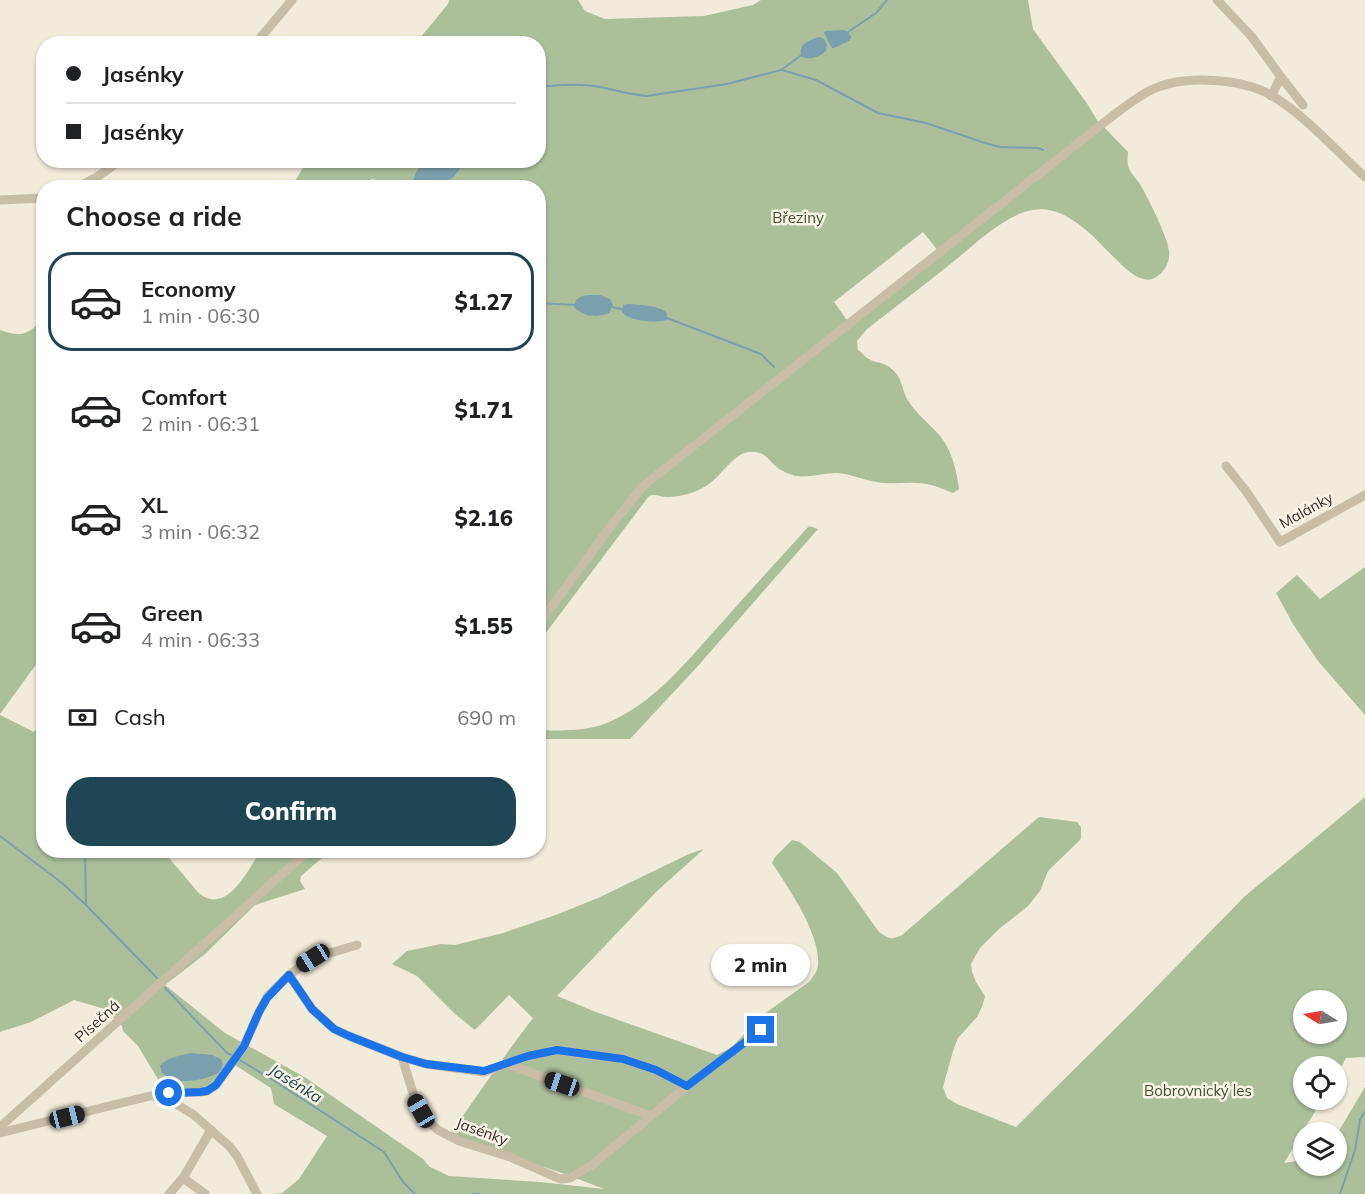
<!DOCTYPE html>
<meta charset="utf-8">
<style>
body{margin:0;font-family:Mulish,sans-serif;background:#f2f2f2;color:#202124;height:100vh;display:flex;flex-direction:column;font-size:22px;white-space:nowrap}
*{box-sizing:border-box;margin:0}
p{font-size:20px;color:#757577}
.icon{flex:none;width:33px;height:33px;fill:none;stroke:currentColor;stroke-width:2;stroke-linecap:round;stroke-linejoin:round}
.map{position:relative;flex:1;overflow:hidden}
.panel{position:absolute;left:36px;top:180px;width:510px;height:678px;display:flex;flex-direction:column;background:#fff;border-radius:24px;box-shadow:0 2px 4px #0004}
.panel>*{flex:none}
.guide{position:absolute;left:36px;top:36px;width:510px;height:132px;border-radius:24px;box-shadow:0 2px 4px #0004;display:grid;align-content:center;height:132px;padding:0 30px;background:#fff}
.needle{width:39px;rotate:281deg}
.fabs{position:absolute;left:1293px;top:990px;display:grid;gap:12px}
.fabs a{display:grid;place-items:center;width:54px;height:54px;border-radius:50%;background:#fff;box-shadow:0 2px 4px #0004;font-size:30px}
.end{position:absolute;width:27px;height:27px;margin:-14px;border:8px solid #1a73e8;background:#fff;box-shadow:0 0 0 3px #fff}
.from{border-radius:50%}
.bubble{position:absolute;height:42px;border-radius:21px;background:#fff;box-shadow:0 2px 4px #0004;font-size:20px;font-weight:800;line-height:42px;text-align:center}
.car{position:absolute;width:18px;height:36px;margin:-18px -9px;border-radius:8px;box-shadow:0 0 4px 2px #0007;background:linear-gradient(#222 24%,#8ab4d8 0 40%,#222 0 76%,#8ab4d8 0 86%,#222 0)}
.guide b{display:flex;align-items:center;gap:21px;height:57px;font-size:22px}
.guide b+b{border-top:2px solid #e0e0e0}
.guide i{width:15px;height:15px;background:#202124}
ul{padding:0;list-style:none}
li{display:flex;align-items:center;gap:18px;height:99px;margin:0 12px 9px;padding:0 18px;border:3px solid transparent;border-radius:24px}
li div{flex:1}
li b{display:block;font-size:22px}
li em{font-style:normal;font-weight:800}
li.active{border-color:#1e4655}
li>.icon{width:54px;height:54px;stroke-width:1.5}
h2{padding:0 30px;font-size:27px;line-height:72px}
.pay{display:flex;align-items:center;gap:15px;height:66px;padding:0 30px;font-size:22px}
.pay p{margin-inline-start:auto}
.cta{display:flex;gap:12px;margin-top:auto;padding:12px 30px}
.cta a{flex:1;height:69px;border-radius:24px;background:#1e4655;color:#fff;font-size:24px;font-weight:800;line-height:69px;text-align:center}
.map>svg:first-child{display:block}
.green{fill:#abbf9b;fill-rule:evenodd}
.water{fill:#7aa0ad}
.lines{fill:none;stroke-linecap:round;stroke-linejoin:round}
.stream{stroke:#7aa0ad;stroke-width:2}
.minor{stroke:#c8bda6;stroke-width:9}
.route{stroke:#1a73e8;stroke-width:8}
.labels{text-anchor:middle;dominant-baseline:central;stroke-width:5;stroke-linejoin:round;paint-order:stroke}
.park-label{font-size:15px;fill:#3c522c;stroke:#f9f4e6}
.street-label{font-size:15px;fill:#352e27;stroke:#f9f4e6}
.water-label{font-size:16px;font-style:italic;fill:#1e4655;stroke:#f9f4e6}
</style>
<div class="map">
<svg width="1365" height="1194" viewBox="0 0 1365 1194">
<rect width="100%" height="100%" fill="#f1ebda"/>
<g class="green">
<path d="M449 0H578L585 11 605 19 704 16 753 5 761 0H1028L1033 29 1088 105 1097 120 1128 152C1128 156 1127 161 1128 165 1129 172 1136 178 1140 184 1148 198 1167 235 1169 251 1171 261 1163 276 1152 279 1122 288 1086 200 1032 210 1005 215 975 244 953 262 925 284 896 307 867 329L857 341 858 350C863 353 866 359 873 361 882 364 884 362 893 370 902 378 902 389 907 399 916 414 930 424 941 437 952 451 957 472 959 489L953 493C942 488 931 484 918 483 904 482 891 485 877 482 863 480 851 474 837 473 823 473 809 478 795 476 790 474 784 472 779 469 767 460 766 450 748 452 733 454 720 478 706 486 694 493 681 497 667 497 660 497 655 493 649 496L539 642 538 188 441 187 454 177 466 161 538 160V44H415L448 4ZM825 33 849 41 832 47ZM923 232 939 252 849 323 834 302Z"/>
<path d="M307 161H432L425 162 413 185 414 187H393L388 182 372 179 355 187 291 188Z"/>
<path d="M40 322 44 327 43 655 0 714V330C18 336 26 337 40 322Z"/>
<path d="M809 526 818 529 697 667 630 739H539V730C559 731 587 731 607 723 657 702 690 657 726 618 753 587 781 557 809 526Z"/>
<path d="M1365 567V715L1318 661 1293 624 1276 593 1297 575 1320 599Z"/>
<path d="M0 715 34 732 43 721 44 850 163 851C172 861 181 872 190 883 193 886 196 891 200 894 227 915 249 869 260 851H330L301 876 300 881 305 889 255 905 205 954 165 985 225 1033 306 1078 423 1159 430 1167 449 1176 540 1182 604 1189 565 1174 459 1139 450 1134C478 1095 504 1056 533 1018L509 995 475 1030 455 1014 417 976 392 964 407 951 441 944 455 945 503 933 553 916 598 898 689 854 704 849 657 891 557 996 596 1012 717 1055 732 1047 760 1017 809 982C813 977 817 972 818 965 821 935 788 887 772 863L775 857 792 840 800 842 837 873 879 932C889 939 891 940 902 935L1039 817 1077 822 1081 827V839L1048 871 1040 891 1028 906 999 929 980 948 971 964 972 972 976 982 985 996 982 1007 977 1017 958 1038 953 1051 943 1087 947 1098 957 1104 1016 1127 1133 1011 1245 896 1365 797V1057L1346 1058 1337 1074 1336 1066H1304V1100H1322L1284 1163 1303 1160 1304 1166H1336L1337 1134 1365 1087V1194H273L282 1193 299 1179 327 1136 274 1104 271 1088 235 1065 203 1089H164L138 1046 123 1031 122 1026 105 1009 74 1000 31 1022 0 1032ZM1304 1000H1336V1034H1304Z"/>
</g>
<g class="water">
<path d="M844 30 848 32 851 37 849 41 834 48H832L824 33 825 31Z"/>
<path d="M819 37 824 39 827 45 826 51C819 57 811 60 802 57 796 45 809 40 819 37Z"/>
<path d="M432 160H466V161L454 177 441 187H414L412 185C415 173 418 164 432 160Z"/>
<path d="M589 295H600L610 299 613 305 609 313C597 318 584 317 574 307L576 300 582 296Z"/>
<path d="M627 304C635 304 664 306 667 314 667 316 667 318 667 320 654 323 632 322 622 312L623 305Z"/>
<path d="M191 1053 212 1055 221 1059C222 1062 223 1065 222 1068 217 1079 185 1083 175 1080 170 1079 166 1076 162 1073L160 1066C167 1057 180 1056 191 1053Z"/>
</g>
<g class="lines">
<g class="stream">
<path d="M848 32 876 13 887 0"/>
<path d="M782 70 816 80 878 113 926 123 985 143 1000 147 1038 148 1043 150"/>
<path d="M538 87C561 85 582 83 605 88 619 91 632 95 647 96L727 84 781 70 803 54"/>
<path d="M538 303 575 305"/>
<path d="M611 307 626 310"/>
<path d="M667 318 761 354 774 367"/>
<path d="M0 836 62 883 86 905 157 978"/>
<path d="M85 850 86 905"/>
<path d="M165 988 227 1053 233 1056"/>
<path d="M238 1059 273 1080 384 1152 403 1182 415 1194"/>
<path d="M472 1194H480"/>
<path d="M1340 1194 1355 1150 1360 1120 1365 1111"/>
</g>
<g class="minor">
<path d="M1217 0 1252 37 1281 77 1271 96"/>
<path d="M255 44 292 0"/>
<path d="M1281 77 1303 105"/>
<path d="M76 188 97 177 121 160"/>
<path d="M0 200 44 198"/>
<path d="M1226 466 1246 491 1280 542 1365 495"/>
<path d="M538 625 614 522 643 486 1115 114C1129 104 1142 93 1158 87 1189 75 1242 79 1271 95 1305 115 1335 150 1365 177"/>
<path d="M289 975 313 958 357 945"/>
<path d="M402 1057 415 1100 430 1123 438 1130 459 1141 510 1157 560 1179 570 1178 592 1165 687 1086"/>
<path d="M509 1064 518 1068 651 1116"/>
<path d="M155 1097 173 1102 194 1115 230 1147 237 1156 257 1194"/>
<path d="M0 1127 309 850"/>
<path d="M0 1133 150 1096 169 1093 200 1092 207 1091 216 1085 244 1046 259 1012 267 997 289 975 312 1009 334 1029 349 1036 402 1057 426 1064 484 1072 528 1056 557 1050 623 1059 656 1070 687 1086 761 1030"/>
<path d="M183 1178 205 1194"/>
<path d="M169 1194 183 1178 211 1130"/>
</g>
</g>
<g class="lines">
<path class="route" d="M169 1093 200 1092 207 1091 216 1085 244 1046 259 1012 267 998 289 975 312 1009 334 1029 349 1036 402 1057 426 1064 484 1071 528 1056 557 1050 623 1059 656 1070 687 1086 761 1030"/>
</g>
<g class="labels">
<g class="park-label">
<text x="798" y="217">Březiny</text>
<text x="1198" y="1090">Bobrovnický les</text>
</g>
<g class="street-label">
<text transform="translate(1306 510) rotate(-29)">Malánky</text>
<text transform="translate(97 1021) rotate(-42)">Písečná</text>
<text transform="translate(482 1131) rotate(20)">Jasénky</text>
</g>
<g class="water-label">
<text transform="translate(296 1083) rotate(32)">Jasénka</text>
</g>
</g>
</svg>
<div class="fabs">
<a><svg class="needle" viewBox="-14 -14 28 28"><path d="M0-13l5 13h-10z" fill="#e53935"/><path d="M0 13l5-13h-10z" fill="#757577"/></svg></a>
<a><svg class="icon" aria-label="locate" viewBox="0 0 24 24"><circle cx="12" cy="12" r="6"/><path d="M12 2v4M12 18v4M2 12h4M18 12h4"/></svg></a>
<a><svg class="icon" aria-label="layers" viewBox="0 0 24 24"><path d="M12 4l9 5-9 5-9-5zM3 14l9 5 9-5"/></svg></a>
</div>
<i class="end from" style="left:169px;top:1093px"></i>
<i class="end" style="left:761px;top:1030px"></i>
<div class="bubble" style="left:711px;top:944px;width:99px">2 min</div>
<i class="car" style="left:313px;top:958px;rotate:238deg"></i>
<i class="car" style="left:562px;top:1084px;rotate:289deg"></i>
<i class="car" style="left:421px;top:1111px;rotate:330deg"></i>
<i class="car" style="left:67px;top:1117px;rotate:76deg"></i>
<div class="guide">
<b><i class="from"></i>Jasénky</b>
<b><i></i>Jasénky</b>
</div>
<section class="panel">
<h2>Choose a ride</h2>
<ul>
<li class="active"><svg class="icon" aria-label="car" viewBox="0 0 24 24"><path d="M5 17H2v-5l4-1 3-4h7l3 4 3 1v5h-3M9 17h6M6 11h13"/><circle cx="7" cy="17" r="2"/><circle cx="17" cy="17" r="2"/></svg><div><b>Economy</b><p>1 min · 06:30</p></div><em>$1.27</em></li>
<li><svg class="icon" aria-label="car" viewBox="0 0 24 24"><path d="M5 17H2v-5l4-1 3-4h7l3 4 3 1v5h-3M9 17h6M6 11h13"/><circle cx="7" cy="17" r="2"/><circle cx="17" cy="17" r="2"/></svg><div><b>Comfort</b><p>2 min · 06:31</p></div><em>$1.71</em></li>
<li><svg class="icon" aria-label="car" viewBox="0 0 24 24"><path d="M5 17H2v-5l4-1 3-4h7l3 4 3 1v5h-3M9 17h6M6 11h13"/><circle cx="7" cy="17" r="2"/><circle cx="17" cy="17" r="2"/></svg><div><b>XL</b><p>3 min · 06:32</p></div><em>$2.16</em></li>
<li><svg class="icon" aria-label="car" viewBox="0 0 24 24"><path d="M5 17H2v-5l4-1 3-4h7l3 4 3 1v5h-3M9 17h6M6 11h13"/><circle cx="7" cy="17" r="2"/><circle cx="17" cy="17" r="2"/></svg><div><b>Green</b><p>4 min · 06:33</p></div><em>$1.55</em></li>
</ul>
<div class="pay"><svg class="icon" aria-label="cash" viewBox="0 0 24 24"><path d="M3 7h18v10H3z"/><circle cx="12" cy="12" r="2"/></svg>Cash<p>690 m</p></div>
<div class="cta"><a>Confirm</a></div>
</section>
</div>
